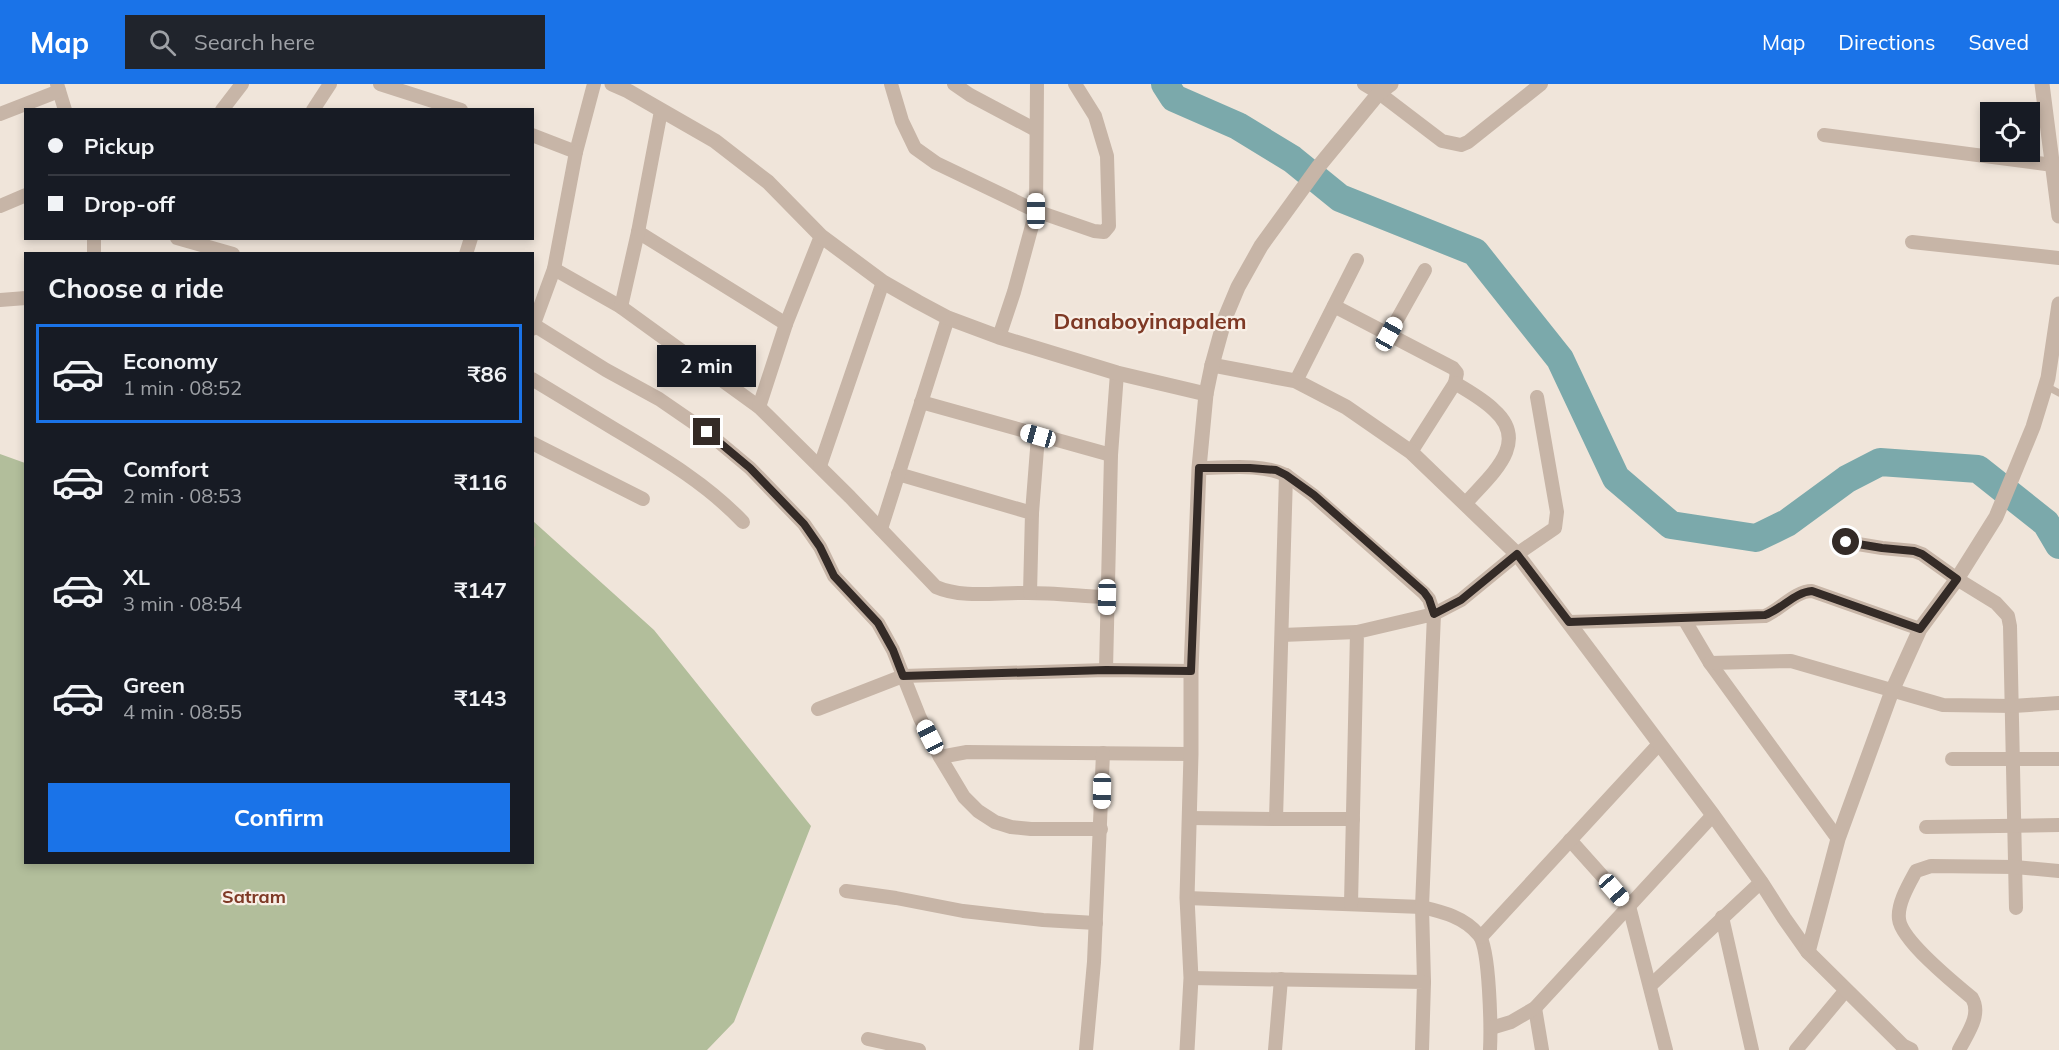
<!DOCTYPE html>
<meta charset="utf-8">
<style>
body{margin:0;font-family:Mulish,sans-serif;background:#20242c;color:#f1f3f6;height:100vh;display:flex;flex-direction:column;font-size:22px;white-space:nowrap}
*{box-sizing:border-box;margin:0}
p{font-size:20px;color:#9ea1a6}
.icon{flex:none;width:33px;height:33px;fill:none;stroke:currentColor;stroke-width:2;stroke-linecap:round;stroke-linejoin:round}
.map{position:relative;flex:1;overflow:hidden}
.side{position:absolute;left:24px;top:168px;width:510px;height:612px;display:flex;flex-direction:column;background:#171b24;border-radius:0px;box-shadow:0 3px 9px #0003}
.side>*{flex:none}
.top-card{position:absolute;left:24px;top:24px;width:510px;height:132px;border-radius:0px;box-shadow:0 3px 9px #0003;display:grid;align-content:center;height:132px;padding:0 24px;background:#171b24}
.fabs{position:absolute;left:1980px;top:18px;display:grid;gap:12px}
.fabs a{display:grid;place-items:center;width:60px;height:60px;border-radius:0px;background:#171b24;box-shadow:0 3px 9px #0003;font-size:30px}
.end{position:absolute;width:27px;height:27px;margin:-14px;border:8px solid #342b27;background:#fff;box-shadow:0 0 0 3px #fff}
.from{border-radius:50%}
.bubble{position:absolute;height:42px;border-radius:0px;background:#171b24;box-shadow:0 3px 9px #0003;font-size:20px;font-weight:700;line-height:42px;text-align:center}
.car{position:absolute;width:18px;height:36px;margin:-18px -9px;border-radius:8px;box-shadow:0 0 4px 2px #0007;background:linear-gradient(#fff 24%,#345 0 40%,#fff 0 76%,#345 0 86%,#fff 0)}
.top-card b{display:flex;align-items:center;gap:21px;height:57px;font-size:22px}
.top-card b+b{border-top:2px solid #363941}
.top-card i{width:15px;height:15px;background:#f1f3f6}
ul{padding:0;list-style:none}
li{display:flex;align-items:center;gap:18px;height:99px;margin:0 12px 9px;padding:0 12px;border:3px solid transparent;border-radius:0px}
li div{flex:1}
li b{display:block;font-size:22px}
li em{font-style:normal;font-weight:700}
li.selected{border-color:#1a73e8}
li>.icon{width:54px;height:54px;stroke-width:1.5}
h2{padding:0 24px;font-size:27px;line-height:72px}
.action{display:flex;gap:12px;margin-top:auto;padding:12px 24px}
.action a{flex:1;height:69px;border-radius:0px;background:#1a73e8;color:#fff;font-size:24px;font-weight:700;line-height:69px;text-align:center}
header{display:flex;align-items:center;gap:36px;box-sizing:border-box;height:84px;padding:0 30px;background:#1a73e8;color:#fff}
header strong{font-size:28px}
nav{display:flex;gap:33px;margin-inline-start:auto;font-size:21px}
.search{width:420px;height:54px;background:#20242c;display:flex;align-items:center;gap:15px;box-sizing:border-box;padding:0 21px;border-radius:0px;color:#9ea1a6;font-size:22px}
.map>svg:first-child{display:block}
.grass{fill:#b2be9b}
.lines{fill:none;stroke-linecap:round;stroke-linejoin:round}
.river{stroke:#7ba9ab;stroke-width:28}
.service{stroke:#c7b5a7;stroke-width:7}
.minor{stroke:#c7b5a7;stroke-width:14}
.tertiary{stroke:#c7b5a7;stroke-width:15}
.route{stroke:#342b27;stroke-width:8}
.labels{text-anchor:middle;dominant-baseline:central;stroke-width:4.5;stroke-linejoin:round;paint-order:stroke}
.neighbourhood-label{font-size:18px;font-weight:bold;fill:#7e3925;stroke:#f8efe6}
.district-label{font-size:22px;font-weight:bold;fill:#7e3925;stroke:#f8efe6}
</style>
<header>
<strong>Map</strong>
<div class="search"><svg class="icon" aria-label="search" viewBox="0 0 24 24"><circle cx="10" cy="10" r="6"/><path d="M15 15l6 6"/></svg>Search here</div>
<nav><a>Map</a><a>Directions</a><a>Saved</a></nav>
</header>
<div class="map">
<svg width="2059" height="966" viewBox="0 0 2059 966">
<rect width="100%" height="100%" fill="#f0e5da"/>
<path class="grass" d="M0 370 25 379 26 778H532L533 437 654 546 811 742 734 938 707 966H0Z"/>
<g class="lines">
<path class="river" d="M1165 0 1174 14 1238 42 1292 75 1340 114 1475 168 1560 275 1616 394 1671 441 1756 454 1787 439 1847 395 1880 378 1978 385 2046 439 2059 461"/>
<g class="service">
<path d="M2046 302 2059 309"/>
<path d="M532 456V460"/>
</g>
<g class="minor">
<path d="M57 0 65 26"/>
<path d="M380 0 461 26"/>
<path d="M891 0 902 37 915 64 936 79 1036 127 1094 147 1104 148 1109 142 1107 72 1095 32 1075 0"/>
<path d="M954 0 970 11 1036 46"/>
<path d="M1364 0 1379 9 1442 57 1461 61 1468 58 1541 0"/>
<path d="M222 26 242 0"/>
<path d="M313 26 330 0"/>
<path d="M0 30 59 7"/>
<path d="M532 51 576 68 594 0"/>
<path d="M1824 51 2053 81"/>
<path d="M0 122 26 111"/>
<path d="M638 148 786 240"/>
<path d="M94 154V170"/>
<path d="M177 154 233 170"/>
<path d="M1912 158 2059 174"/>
<path d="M466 170 471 154"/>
<path d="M554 185 621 223 759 323 850 413 936 503C963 515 999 508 1028 509 1054 509 1081 512 1107 513"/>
<path d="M0 216 26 214"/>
<path d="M1334 222 1453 284 1457 289 1455 299 1411 368"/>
<path d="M621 223 638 148 661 27"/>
<path d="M534 241 606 286 659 315 707 348 750 384 804 440 820 463 834 492 878 539 893 566 920 634 940 673 964 713 978 727 995 738 1011 743 1031 745H1101"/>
<path d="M532 245 554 185 576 68"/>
<path d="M1389 250 1425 186"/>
<path d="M999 253 1014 208 1036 127 1037 0"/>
<path d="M532 295C560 312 588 329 616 346 661 373 706 399 743 438"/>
<path d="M1296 297 1357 176"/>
<path d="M1455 299C1468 307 1483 315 1494 326 1532 360 1488 393 1465 420"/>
<path d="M921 318 1111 371"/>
<path d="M759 323 786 240 821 152"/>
<path d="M532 359 643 415"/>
<path d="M820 382 883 198"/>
<path d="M898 390 1032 429 1030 509"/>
<path d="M1286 391 1313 411 1424 509 1429 515 1434 530 1461 516 1517 470 1555 444 1557 428 1537 313"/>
<path d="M1032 429 1038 352"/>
<path d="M881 445 948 234"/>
<path d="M1846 458 1882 464 1914 467 1922 470 1957 495 1996 519 2008 532 2010 542 2016 824"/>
<path d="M1684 535 1765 532C1781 525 1795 507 1812 507L1920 545"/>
<path d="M1569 538 1684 535 1710 579 1838 755"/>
<path d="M1282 551 1357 548"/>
<path d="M1710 579 1791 577 1943 621 2013 622 2059 619"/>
<path d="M1106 586 1111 371 1117 289"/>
<path d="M818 625 903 592 1106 586 1191 587"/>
<path d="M940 673 967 668 1191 670"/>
<path d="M1952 675H2059"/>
<path d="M1189 734 1276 735 1286 391C1260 379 1227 384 1199 384"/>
<path d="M1276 735H1353"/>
<path d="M1926 743 2059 741"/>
<path d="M1570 756 1629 822 1666 966"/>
<path d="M846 807 896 814 963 827 1043 836 1096 839"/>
<path d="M1187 814 1422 823C1443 828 1464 833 1479 851 1490 865 1491 946 1490 966"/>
<path d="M1351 820 1357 548 1434 530 1422 823 1424 898"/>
<path d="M1722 833 1752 966"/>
<path d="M1481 853 1659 660"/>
<path d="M1191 894 1424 898 1422 966"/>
<path d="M1650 902 1761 798"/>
<path d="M1535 924 1542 966"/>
<path d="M1491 944 1511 938 1535 924 1713 731"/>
<path d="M868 955 919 966"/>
<path d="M1086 966 1094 878 1103 669"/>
<path d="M1275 966 1281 895"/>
<path d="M1796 966 1846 906"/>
<path d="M1959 966C1967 950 1982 931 1972 914 1955 900 1901 856 1899 835 1897 820 1909 800 1916 787L1931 782 2015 783 2059 787"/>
</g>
<g class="tertiary">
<path d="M612 0 628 7 715 57 768 98 821 152 883 198 918 218 948 234 999 253 1117 289 1206 310"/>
<path d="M2042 0 2059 132"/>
<path d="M1212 281 1296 297 1346 323 1411 368 1517 470 1713 731 1761 798 1784 834 1808 868 1903 962 1911 966"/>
<path d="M1808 868 1838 755 1892 607 1920 545 1957 495 1996 433 2033 343 2048 294 2059 220"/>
<path d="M1187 966 1191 894 1187 814 1191 670V587L1199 384 1206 310 1212 281 1225 234 1238 203 1261 162 1319 82 1379 9 1391 0"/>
</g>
</g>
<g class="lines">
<path class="route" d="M707 348 750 384 804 440 820 463 834 492 878 539 893 566 903 592 1106 586 1191 587 1199 384H1250L1276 386 1286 391 1314 411 1424 508 1429 515 1434 530 1461 516 1517 470 1569 538 1765 531C1782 525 1795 508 1812 507L1920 545 1957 495 1922 470 1914 467 1882 464 1846 458"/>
</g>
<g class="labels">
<g class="neighbourhood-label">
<text x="254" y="812">Satram</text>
</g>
<g class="district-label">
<text x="1150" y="237">Danaboyinapalem</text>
</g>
</g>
</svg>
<div class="fabs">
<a><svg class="icon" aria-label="locate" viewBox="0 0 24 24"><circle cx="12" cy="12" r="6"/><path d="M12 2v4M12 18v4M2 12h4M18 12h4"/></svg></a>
</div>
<i class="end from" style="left:1846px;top:458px"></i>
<i class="end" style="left:707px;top:348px"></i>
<div class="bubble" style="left:657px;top:261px;width:99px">2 min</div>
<i class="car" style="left:1036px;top:127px;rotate:0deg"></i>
<i class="car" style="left:1389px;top:250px;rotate:29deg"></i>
<i class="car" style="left:1038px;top:352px;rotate:286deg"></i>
<i class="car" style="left:1107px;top:513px;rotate:181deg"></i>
<i class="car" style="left:930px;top:653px;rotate:333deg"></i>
<i class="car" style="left:1102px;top:707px;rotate:181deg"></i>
<i class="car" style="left:1614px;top:806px;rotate:139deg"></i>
<div class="top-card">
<b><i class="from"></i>Pickup</b>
<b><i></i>Drop-off</b>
</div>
<section class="side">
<h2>Choose a ride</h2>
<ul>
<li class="selected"><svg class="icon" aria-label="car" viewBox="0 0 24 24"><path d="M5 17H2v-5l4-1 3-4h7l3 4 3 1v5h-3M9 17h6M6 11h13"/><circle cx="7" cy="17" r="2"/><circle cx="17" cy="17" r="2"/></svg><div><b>Economy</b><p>1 min · 08:52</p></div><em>₹86</em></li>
<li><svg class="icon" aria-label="car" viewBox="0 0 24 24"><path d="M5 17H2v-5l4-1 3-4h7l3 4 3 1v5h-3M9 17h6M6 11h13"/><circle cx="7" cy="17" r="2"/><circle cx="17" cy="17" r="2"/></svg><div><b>Comfort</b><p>2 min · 08:53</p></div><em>₹116</em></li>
<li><svg class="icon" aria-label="car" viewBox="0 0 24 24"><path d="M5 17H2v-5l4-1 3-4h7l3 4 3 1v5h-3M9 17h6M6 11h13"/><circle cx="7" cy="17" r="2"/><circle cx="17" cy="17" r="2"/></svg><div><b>XL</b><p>3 min · 08:54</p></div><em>₹147</em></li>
<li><svg class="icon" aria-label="car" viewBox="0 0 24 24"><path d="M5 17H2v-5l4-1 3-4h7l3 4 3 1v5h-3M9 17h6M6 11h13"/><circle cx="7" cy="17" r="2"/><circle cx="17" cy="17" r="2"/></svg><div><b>Green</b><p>4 min · 08:55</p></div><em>₹143</em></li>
</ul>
<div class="action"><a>Confirm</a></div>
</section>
</div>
